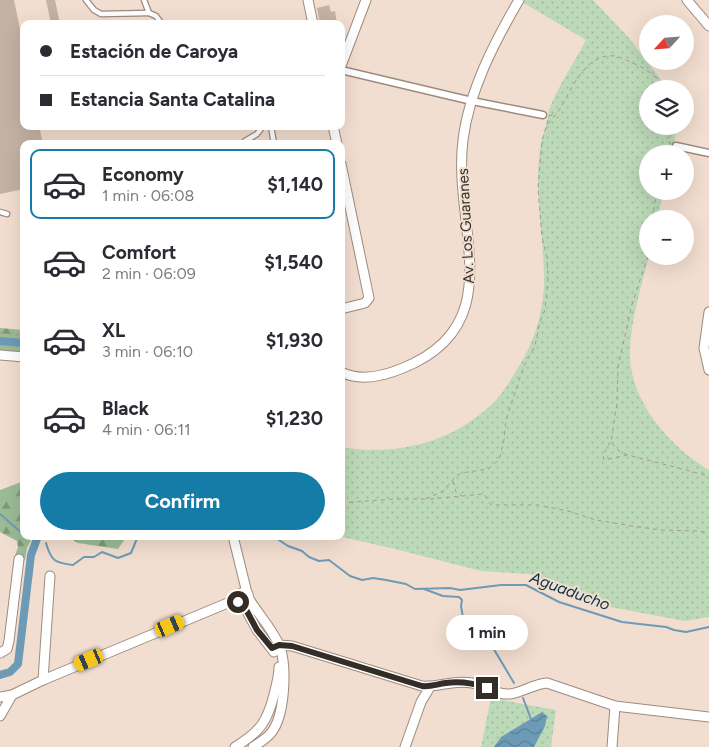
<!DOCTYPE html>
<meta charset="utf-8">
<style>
body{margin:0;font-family:Figtree,sans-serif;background:#f2f2f3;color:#2b2b33;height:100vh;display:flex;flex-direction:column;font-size:19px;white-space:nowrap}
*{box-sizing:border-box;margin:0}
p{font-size:16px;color:#7c7c81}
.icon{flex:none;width:28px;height:28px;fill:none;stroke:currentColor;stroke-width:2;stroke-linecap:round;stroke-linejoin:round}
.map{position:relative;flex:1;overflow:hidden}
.details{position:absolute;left:20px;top:140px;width:325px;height:400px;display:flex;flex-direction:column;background:#fff;border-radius:10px;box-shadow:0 5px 20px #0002}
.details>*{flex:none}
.banner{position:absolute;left:20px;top:20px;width:325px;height:110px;border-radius:10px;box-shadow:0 5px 20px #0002;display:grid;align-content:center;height:110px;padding:0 20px;background:#fff}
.needle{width:32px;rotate:244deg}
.fabs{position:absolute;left:639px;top:15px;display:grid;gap:10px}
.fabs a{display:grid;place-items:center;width:55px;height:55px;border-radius:50%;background:#fff;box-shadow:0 5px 20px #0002;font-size:25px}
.end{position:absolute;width:22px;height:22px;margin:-11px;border:6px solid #342d27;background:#fff;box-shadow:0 0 0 2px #fff}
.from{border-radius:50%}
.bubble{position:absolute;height:35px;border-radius:18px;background:#fff;box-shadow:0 5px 20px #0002;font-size:16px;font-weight:700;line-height:35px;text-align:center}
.car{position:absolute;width:15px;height:30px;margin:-15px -8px;border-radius:6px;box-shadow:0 0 4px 1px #0007;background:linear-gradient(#f5c518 24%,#345 0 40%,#f5c518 0 76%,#345 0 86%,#f5c518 0)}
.banner b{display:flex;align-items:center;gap:18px;height:48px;font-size:19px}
.banner b+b{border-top:1px solid #e1e1e2}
.banner i{width:12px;height:12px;background:#2b2b33}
ul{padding:9px 0 0;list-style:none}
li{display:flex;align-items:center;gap:15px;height:70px;margin:0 10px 8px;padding:0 10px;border:2px solid transparent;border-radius:10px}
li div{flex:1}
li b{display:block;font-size:19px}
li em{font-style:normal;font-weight:700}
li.on{border-color:#147ca6}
li>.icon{width:45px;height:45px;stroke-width:1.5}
.cta{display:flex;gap:10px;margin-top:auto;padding:10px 20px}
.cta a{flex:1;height:58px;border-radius:30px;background:#147ca6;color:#fff;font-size:20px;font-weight:700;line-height:58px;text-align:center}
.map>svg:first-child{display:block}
.grass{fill:url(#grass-dots)}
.forest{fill:url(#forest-firs)}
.water{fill:url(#water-waves)}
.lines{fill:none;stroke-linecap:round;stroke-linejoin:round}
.stream{stroke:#6d9bb6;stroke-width:2}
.canal{stroke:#6d9bb6;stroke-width:8}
.building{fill:#c4b2a4}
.service-casing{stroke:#9d8b7e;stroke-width:7}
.pedestrian-casing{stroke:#9d8b7e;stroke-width:9}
.minor-casing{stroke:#9d8b7e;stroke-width:11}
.path{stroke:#a8998e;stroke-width:1;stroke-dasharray:4 4;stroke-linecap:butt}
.service{stroke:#fff;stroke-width:4.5}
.pedestrian{stroke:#fff;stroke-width:6}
.minor{stroke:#fff;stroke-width:9}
.route{stroke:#342d27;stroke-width:6}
.labels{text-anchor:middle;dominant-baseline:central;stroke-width:4;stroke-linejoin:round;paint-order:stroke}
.street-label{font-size:15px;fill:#342d27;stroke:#f2ded0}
.water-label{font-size:16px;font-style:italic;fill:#083145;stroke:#f2ded0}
</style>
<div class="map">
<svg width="709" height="747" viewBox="0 0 709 747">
<defs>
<pattern id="grass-dots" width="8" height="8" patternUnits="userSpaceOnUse" patternTransform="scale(1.25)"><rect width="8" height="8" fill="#bcd9b8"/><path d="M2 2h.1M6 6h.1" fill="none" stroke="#a2bb9e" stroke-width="1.8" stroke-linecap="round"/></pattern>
<pattern id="forest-firs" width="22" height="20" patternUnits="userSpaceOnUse" patternTransform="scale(1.25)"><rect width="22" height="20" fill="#9bbc96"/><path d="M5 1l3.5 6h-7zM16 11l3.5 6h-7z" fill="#7f997a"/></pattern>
<pattern id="water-waves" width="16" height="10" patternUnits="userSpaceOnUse" patternTransform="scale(1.25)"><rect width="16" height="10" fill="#6d9bb6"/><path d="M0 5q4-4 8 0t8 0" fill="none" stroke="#5a7f94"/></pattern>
</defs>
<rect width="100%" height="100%" fill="#f2ded0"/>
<g class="grass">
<path d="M523 0H593L629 38 668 89H648V126H675V144L672 154H648V191H664L657 219H648V256H649C641 289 629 324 630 358 632 403 671 448 709 470V617L685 621 600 605 530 574 481 571 399 550 338 536H341V447C394 456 448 444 489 407 501 397 508 384 516 371 534 344 544 312 544 279 544 233 533 189 541 143 542 137 545 131 546 125 548 120 548 115 549 110 558 86 574 63 586 40L522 2Z"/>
<path d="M491 698 556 710 551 747H481Z"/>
</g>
<g class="forest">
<path d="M0 328 24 330V352L0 351Z"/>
<path d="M24 481V536H33L27 548 25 560 20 556 17 558 15 556 18 547 17 541 0 532V490Z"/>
<path d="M66 536H127L118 549 78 543Z"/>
</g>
<path class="water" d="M542 712 547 716 545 726 534 747H494L501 737Z"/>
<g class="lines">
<g class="stream">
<path d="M0 514 23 534"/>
<path d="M273 536 288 546 302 551 309 557 319 561 329 560 350 576 362 580 373 578 386 580 406 584 415 589 450 588 460 590 501 585H526L559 602 622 622 666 627 674 630 686 632 709 627"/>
<path d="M46 543C51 561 55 563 73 565L84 557H94L102 552 118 558 131 553 138 536"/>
<path d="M424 589 443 596 459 597 462 600 461 606 465 629 476 641 492 646 514 683"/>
<path d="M523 698 531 719"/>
</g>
<g class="canal">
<path d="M0 341 24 343"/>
<path d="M0 675 10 672 18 664 31 555 38 536"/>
</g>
</g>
<g class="building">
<path d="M0 0H14L24 48V126H39L43 144H24V189L0 194Z"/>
<path d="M46 0H55L60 24H51Z"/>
<path d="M329 5 331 12 335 11 337 24H320L317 8Z"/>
</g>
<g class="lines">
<g class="service-casing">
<g id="service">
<path d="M86 0 94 10 101 14 149 13"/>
<path d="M144 0 149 13 156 16 162 24"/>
<path d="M271 126 274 144"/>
<path d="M245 141 257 134 263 126"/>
<path d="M0 212 7 214"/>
</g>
</g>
<g class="pedestrian-casing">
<g id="pedestrian">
<path d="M341 70 472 101 543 115"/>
<path d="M676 146 709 153"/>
</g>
</g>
<g class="minor-casing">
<g id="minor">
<path d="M308 0 313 24"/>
<path d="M687 0 709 26"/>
<path d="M341 66 366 0"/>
<path d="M333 126 337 144"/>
<path d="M341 164 369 298 365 303 341 309"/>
<path d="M709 312 704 348 709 370"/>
<path d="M0 355 24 357"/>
<path d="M341 372C361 382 384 376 403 368 512 324 452 226 463 140 469 91 494 43 519 0"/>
<path d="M233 536 247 593"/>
<path d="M249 599 246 602H241L238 598 239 594 244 592 248 594 249 599C259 615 273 630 280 647 287 668 285 716 271 733 266 739 259 743 253 747"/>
<path d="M237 601 241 602 243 604 257 630 274 652"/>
<path d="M272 648 279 645 292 646 422 686C439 688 453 679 472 683 484 686 497 695 510 694 523 692 534 684 547 683L615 706 709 717"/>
<path d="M0 653 7 649 9 641 19 559"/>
<path d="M43 680 50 576"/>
<path d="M0 697 12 695 43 680 230 602 238 596"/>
<path d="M0 716 12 695"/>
<path d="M235 747C260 732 267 722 274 695 276 685 279 677 279 667"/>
<path d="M405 747 421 702 430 687"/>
<path d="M612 747 615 706"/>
</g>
</g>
<g class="path">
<path d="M549 116 557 113"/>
<path d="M548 124C552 119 556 114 560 109 571 90 586 52 615 56 621 57 627 61 633 63 646 69 657 76 665 89"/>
<path d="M671 144 669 143 672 126"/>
<path d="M666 154 669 149"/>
<path d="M652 219 657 191"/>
<path d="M648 256 632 304 618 367 617 403 611 442 619 451 628 455 709 476"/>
<path d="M0 333 24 335"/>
<path d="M610 442 603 455 604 460 627 455"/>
<path d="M453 481 456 492 462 496"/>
<path d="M426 499 443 491 456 476 461 473 488 469 499 460 504 440 506 419 524 366 535 346 540 322 545 310 548 279 547 258 542 237 538 188 542 141 548 120"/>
<path d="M430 499 484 494 491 505H538L568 511 596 520 632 526 660 530 698 531 709 533"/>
<path d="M341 503 393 499H426"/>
</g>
<use href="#service" class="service"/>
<use href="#pedestrian" class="pedestrian"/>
<use href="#minor" class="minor"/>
</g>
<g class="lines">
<path class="route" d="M238 602H241L243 604 257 630 272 648 279 645 292 646 422 686C431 687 437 684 446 683 461 681 473 683 487 688"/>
</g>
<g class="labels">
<g class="street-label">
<text transform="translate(466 226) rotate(-93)">Av. Los Guaranes</text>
</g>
<g class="water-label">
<text transform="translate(570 591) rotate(20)">Aguaducho</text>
</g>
</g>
</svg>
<div class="fabs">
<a><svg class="needle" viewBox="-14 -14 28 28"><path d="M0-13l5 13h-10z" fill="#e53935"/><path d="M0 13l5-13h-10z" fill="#7c7c81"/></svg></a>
<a><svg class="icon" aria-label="layers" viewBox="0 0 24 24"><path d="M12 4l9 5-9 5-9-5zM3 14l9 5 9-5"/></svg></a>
<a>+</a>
<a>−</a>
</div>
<i class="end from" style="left:238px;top:602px"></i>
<i class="end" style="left:487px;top:688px"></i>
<div class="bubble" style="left:446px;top:615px;width:82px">1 min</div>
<i class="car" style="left:170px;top:626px;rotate:67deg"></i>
<i class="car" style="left:89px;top:660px;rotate:247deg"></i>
<div class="banner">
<b><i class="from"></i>Estación de Caroya</b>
<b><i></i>Estancia Santa Catalina</b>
</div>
<section class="details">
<ul>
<li class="on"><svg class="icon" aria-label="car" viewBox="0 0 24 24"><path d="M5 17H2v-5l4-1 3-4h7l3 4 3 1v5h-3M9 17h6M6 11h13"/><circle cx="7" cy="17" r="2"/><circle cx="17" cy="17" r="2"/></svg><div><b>Economy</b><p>1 min · 06:08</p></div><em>$1,140</em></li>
<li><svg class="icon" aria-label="car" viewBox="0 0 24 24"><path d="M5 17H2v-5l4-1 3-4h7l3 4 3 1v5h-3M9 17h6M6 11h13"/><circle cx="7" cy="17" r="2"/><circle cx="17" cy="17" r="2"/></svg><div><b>Comfort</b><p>2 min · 06:09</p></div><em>$1,540</em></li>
<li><svg class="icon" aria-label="car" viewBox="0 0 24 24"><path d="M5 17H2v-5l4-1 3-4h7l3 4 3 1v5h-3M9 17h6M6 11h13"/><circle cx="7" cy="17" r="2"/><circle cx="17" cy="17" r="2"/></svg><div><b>XL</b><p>3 min · 06:10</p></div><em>$1,930</em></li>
<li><svg class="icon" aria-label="car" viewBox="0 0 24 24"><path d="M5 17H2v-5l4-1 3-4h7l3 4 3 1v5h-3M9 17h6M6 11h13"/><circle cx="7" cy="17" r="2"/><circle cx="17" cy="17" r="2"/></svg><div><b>Black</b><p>4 min · 06:11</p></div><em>$1,230</em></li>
</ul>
<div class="cta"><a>Confirm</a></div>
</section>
</div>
